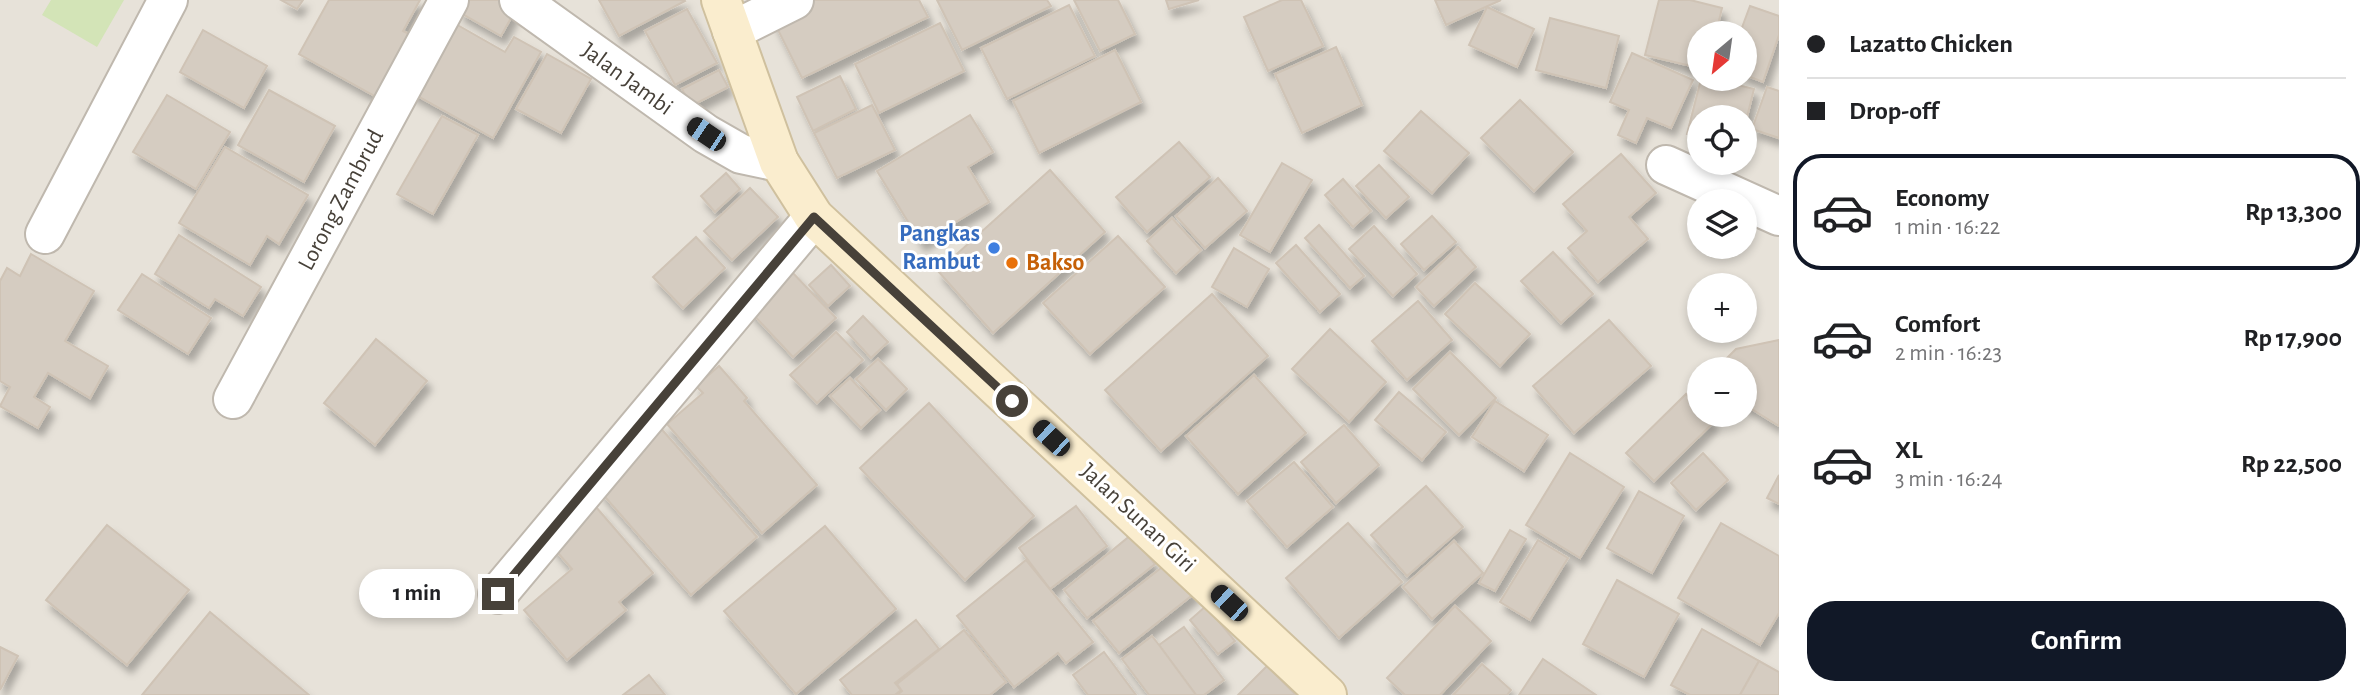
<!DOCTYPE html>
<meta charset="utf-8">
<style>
body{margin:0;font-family:"Alegreya Sans",sans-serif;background:#f6f6f6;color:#202124;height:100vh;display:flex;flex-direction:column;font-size:26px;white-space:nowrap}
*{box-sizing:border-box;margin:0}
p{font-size:23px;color:#757577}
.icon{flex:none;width:38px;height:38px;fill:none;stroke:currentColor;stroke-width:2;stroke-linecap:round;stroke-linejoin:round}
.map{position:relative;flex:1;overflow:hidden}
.sheet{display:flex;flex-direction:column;background:#fff;width:595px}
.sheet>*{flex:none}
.guide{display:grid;align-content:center;height:154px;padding:0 28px;background:#fff}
.needle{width:46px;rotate:209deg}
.buttons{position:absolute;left:1687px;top:21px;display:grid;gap:14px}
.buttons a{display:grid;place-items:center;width:70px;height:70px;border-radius:50%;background:#fff;box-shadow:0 4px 10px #0003;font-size:35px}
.end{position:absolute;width:32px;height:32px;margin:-16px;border:9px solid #474139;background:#fff;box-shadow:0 0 0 4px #fff}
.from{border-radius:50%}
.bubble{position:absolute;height:49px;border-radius:24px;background:#fff;box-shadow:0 4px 10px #0003;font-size:23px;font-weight:700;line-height:49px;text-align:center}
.car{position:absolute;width:21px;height:42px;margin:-21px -10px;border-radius:9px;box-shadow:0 0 5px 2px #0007;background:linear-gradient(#222 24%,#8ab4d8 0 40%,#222 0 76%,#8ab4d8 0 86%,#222 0)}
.guide b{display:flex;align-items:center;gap:24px;height:66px;font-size:26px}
.guide b+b{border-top:2px solid #e0e0e0}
.guide i{width:18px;height:18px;background:#202124}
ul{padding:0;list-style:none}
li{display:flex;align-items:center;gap:21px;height:116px;margin:0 14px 10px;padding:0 14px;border:4px solid transparent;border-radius:28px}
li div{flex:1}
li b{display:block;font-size:26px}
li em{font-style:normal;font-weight:700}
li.on{border-color:#111827}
li>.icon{width:63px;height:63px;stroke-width:1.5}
.button{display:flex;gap:14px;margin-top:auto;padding:14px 28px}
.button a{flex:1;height:80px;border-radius:28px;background:#111827;color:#fff;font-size:28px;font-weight:700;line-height:80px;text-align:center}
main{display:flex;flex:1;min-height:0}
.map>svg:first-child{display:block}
.residential{fill:#e7e2d9;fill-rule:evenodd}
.green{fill:#d3e4b7}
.building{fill:#d5ccc1;stroke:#cfc3b5;stroke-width:2;filter:url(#shadow)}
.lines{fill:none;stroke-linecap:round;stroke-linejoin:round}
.street-casing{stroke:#bfb8ae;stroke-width:42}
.secondary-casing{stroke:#cfc09e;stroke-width:42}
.street{stroke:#fff;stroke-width:38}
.secondary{stroke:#faedce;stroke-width:38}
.route{stroke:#474139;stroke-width:9}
.shop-dot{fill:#3f7fe0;stroke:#fff;stroke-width:2.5}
.food-dot{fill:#e8710a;stroke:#fff;stroke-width:2.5}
.labels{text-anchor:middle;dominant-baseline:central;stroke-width:6;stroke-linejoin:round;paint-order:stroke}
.street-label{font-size:24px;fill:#474139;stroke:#fff}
.shop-label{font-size:24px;font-weight:bold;fill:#366cbe;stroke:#fff;text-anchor:end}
.food-label{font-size:24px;font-weight:bold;fill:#c56008;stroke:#fff;text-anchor:start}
</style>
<main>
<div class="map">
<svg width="1779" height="695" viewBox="0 0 1779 695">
<defs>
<filter id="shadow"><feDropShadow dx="4.5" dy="8" stdDeviation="3.5" flood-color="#0004"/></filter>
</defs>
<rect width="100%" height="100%" fill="#f4f1eb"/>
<path class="residential" d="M0 0H1779V695H0ZM1699 33H1745V79H1699ZM1699 117H1745V163H1699ZM1699 201H1745V247H1699ZM1699 285H1745V331H1699ZM1699 369H1745V415H1699Z"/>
<path class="green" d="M51 0H124L97 47 42 15Z"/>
<g class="building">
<path d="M281 0H303L297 9Z"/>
<path d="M329 0H420L403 31 415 37 380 99 299 54Z"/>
<path d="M465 0H500L516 9 501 36 459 12Z"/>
<path d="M599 0H684L685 1 619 36Z"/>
<path d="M804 0H919L928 17 802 78 771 16Z"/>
<path d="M937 0H1047L1051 6 962 50Z"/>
<path d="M1074 0H1118L1135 34 1100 51Z"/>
<path d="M1166 0H1199L1169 9Z"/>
<path d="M1282 0H1301L1323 46 1268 71 1244 17Z"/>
<path d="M1435 0H1501L1446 25Z"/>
<path d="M1659 0H1690L1722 8 1716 33H1699V68L1645 55Z"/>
<path d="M1069 5 1095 56 1007 99 981 48Z"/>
<path d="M1750 6 1779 16V35L1763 82 1745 75V33H1740Z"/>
<path d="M1487 7 1534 29 1517 67 1469 45Z"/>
<path d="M687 9 717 63 675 85 645 31Z"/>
<path d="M1550 18 1619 36 1606 88 1536 70Z"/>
<path d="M447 19 505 52 514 37 541 52 493 138 407 90Z"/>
<path d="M940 23 964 71 879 113 855 64Z"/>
<path d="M203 30 267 66 244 108 180 72Z"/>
<path d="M1336 47 1362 105 1302 133 1275 74Z"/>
<path d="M1115 50 1141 102 1039 153 1013 101Z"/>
<path d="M1632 53 1693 80 1671 128 1647 118 1636 143 1618 135 1629 110 1610 102Z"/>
<path d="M547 54 591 79 561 133 516 109Z"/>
<path d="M719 70 728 87 691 106 682 89Z"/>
<path d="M840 76 856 109 813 131 797 97Z"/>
<path d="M1701 79H1713L1754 89 1745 125V117H1699V137L1687 134Z"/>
<path d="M1767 87 1779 91V138L1752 129Z"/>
<path d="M269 90 335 126 304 182 238 145Z"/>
<path d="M167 95 230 132 196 189 133 152Z"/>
<path d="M1520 100 1573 152 1534 191 1481 138Z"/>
<path d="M872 105 895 150 837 178 814 133Z"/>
<path d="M1421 111 1469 153 1432 193 1384 151Z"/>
<path d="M970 115 993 152 968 167 989 202 921 243 877 171Z"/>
<path d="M442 116 478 135 433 214 397 194Z"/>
<path d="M1179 142 1210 177 1147 232 1116 197Z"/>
<path d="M225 147 308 195 279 244 267 236 250 265 179 223Z"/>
<path d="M1621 154 1656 193 1629 217 1648 239 1598 282 1568 248 1587 231 1563 204Z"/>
<path d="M1282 163 1312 180 1270 252 1240 235Z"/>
<path d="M1379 165 1409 197 1386 218 1356 186Z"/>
<path d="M1050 170 1105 232 993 333 938 271Z"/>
<path d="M726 173 740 189 715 212 701 196Z"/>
<path d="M1218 178 1247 211 1205 248 1176 216Z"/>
<path d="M1343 179 1371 211 1353 227 1325 195Z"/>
<path d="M750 188 778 217 732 260 704 231Z"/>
<path d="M1432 216 1456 242 1424 270 1401 244Z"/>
<path d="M1172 218 1201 250 1176 273 1147 241Z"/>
<path d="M1319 225 1364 276 1350 288 1305 238Z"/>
<path d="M1374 226 1417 274 1393 296 1349 249Z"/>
<path d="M179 235 261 287 243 316 215 299 209 308 155 274Z"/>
<path d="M1118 236 1165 287 1090 354 1043 303Z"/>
<path d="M696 237 725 268 683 308 653 277Z"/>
<path d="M1296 245 1340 294 1320 312 1276 263Z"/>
<path d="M1458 247 1476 267 1434 306 1416 287Z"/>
<path d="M1234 248 1269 269 1247 307 1212 287Z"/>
<path d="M1553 252 1593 294 1561 323 1521 281Z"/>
<path d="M31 254 94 291 65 341 108 366 90 398 48 373 34 397 50 407 38 428 0 406 10 387 0 381V281L7 268 20 276Z"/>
<path d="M831 265 850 286 828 306 809 285Z"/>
<path d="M790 270 836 318 793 357 748 309Z"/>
<path d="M142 274 211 318 188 354 118 310Z"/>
<path d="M1475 283 1530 334 1500 366 1445 314Z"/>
<path d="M1212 294 1268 356 1161 451 1105 390Z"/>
<path d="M1418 301 1452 340 1407 380 1372 341Z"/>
<path d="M863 316 888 342 871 358 847 332Z"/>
<path d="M1609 320 1651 366 1574 433 1533 386Z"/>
<path d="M1330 329 1386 382 1349 422 1292 369Z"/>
<path d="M836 332 863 360 817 403 790 375Z"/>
<path d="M376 339 427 381 375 445 324 403Z"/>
<path d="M1779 340V426L1745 405V369H1716L1736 349Z"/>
<path d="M1450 352 1496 398 1459 435 1413 389Z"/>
<path d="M878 359 907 389 886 410 856 379Z"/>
<path d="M719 366 747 398 744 401 817 485 762 533 667 424 703 393 696 386Z"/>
<path d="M1254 375 1306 433 1238 494 1186 436Z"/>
<path d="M850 378 880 410 861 428 830 396Z"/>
<path d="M1399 392 1446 432 1422 460 1375 420Z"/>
<path d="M1686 394 1699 407V415H1707L1714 422 1654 481 1626 453Z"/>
<path d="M1495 401 1548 435 1524 471 1472 437Z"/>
<path d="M929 403 1034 516 965 580 860 468Z"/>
<path d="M657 424 757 537 691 595 599 490 641 454 632 445Z"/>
<path d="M1344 425 1379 465 1336 503 1301 462Z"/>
<path d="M1570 453 1624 487 1580 558 1526 525Z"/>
<path d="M1703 453 1728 480 1696 510 1671 483Z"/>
<path d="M1294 462 1333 507 1287 547 1247 501Z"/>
<path d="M1779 475V504L1767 498Z"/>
<path d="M1426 486 1463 527 1407 576 1371 535Z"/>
<path d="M1639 491 1684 516 1652 573 1607 548Z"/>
<path d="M1076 506 1107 546 1050 589 1019 548Z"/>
<path d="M596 507 653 573 619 602 626 610 567 660 524 610 572 569 551 545Z"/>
<path d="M1348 523 1402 582 1339 638 1286 578Z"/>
<path d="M1721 523 1779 556V613L1760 645 1678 598Z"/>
<path d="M107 525 189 590 127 665 46 600Z"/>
<path d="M825 526 896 609 796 694 724 611Z"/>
<path d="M1510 530 1526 539 1495 591 1479 583Z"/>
<path d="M1131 535 1155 564 1087 618 1064 590Z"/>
<path d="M1538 540 1568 558 1530 620 1500 602Z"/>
<path d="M1454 541 1483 573 1432 619 1403 587Z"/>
<path d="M1026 560 1093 642 1066 663 1058 653 1014 687 957 616Z"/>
<path d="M1170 561 1195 593 1119 653 1093 621Z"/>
<path d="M1617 580 1679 614 1644 677 1583 644Z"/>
<path d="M1206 606 1235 641 1218 654 1190 620Z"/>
<path d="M1455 606 1491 641 1440 695H1405L1387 678Z"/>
<path d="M210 612 309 695H142Z"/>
<path d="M916 620 939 649 895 683 901 690 895 695H852L840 680Z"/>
<path d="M1184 627 1224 680 1204 695H1196L1159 645Z"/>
<path d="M1702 629 1759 661 1740 695H1690L1671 685Z"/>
<path d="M964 630 1006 682 990 695H897L902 691 897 684Z"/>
<path d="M1152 636 1159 645 1196 695H1149L1122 659Z"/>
<path d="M0 647 18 656 0 690Z"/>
<path d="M1104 652 1136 695H1088L1073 675Z"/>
<path d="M1543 659 1596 695H1519Z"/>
<path d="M1759 661 1779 672V695H1740Z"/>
<path d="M1482 664 1511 690 1507 695H1453Z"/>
<path d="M1267 666 1296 695H1238Z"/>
<path d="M649 675 665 695H623Z"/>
</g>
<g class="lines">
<g class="street-casing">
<g id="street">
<path d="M519 0 706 134 741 154 779 162"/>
<path d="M732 31 794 0"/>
<path d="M1666 165 1779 216"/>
<path d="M45 234 168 0"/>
<path d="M233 399 449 0"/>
<path d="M498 594 814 217"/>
</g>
</g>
<g class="secondary-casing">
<path id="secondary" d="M721 0 779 162 814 217 1327 695"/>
</g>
<use href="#street" class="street"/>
<use href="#secondary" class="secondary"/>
</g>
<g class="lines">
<path class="route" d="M498 594 814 217 1012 401"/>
</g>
<circle class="shop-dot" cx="994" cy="248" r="7"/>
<circle class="food-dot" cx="1012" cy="263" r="7"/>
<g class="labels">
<g class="street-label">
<text transform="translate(627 79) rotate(36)">Jalan Jambi</text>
<text transform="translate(341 200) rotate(-62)">Lorong Zambrud</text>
<text transform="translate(1138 518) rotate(43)">Jalan Sunan Giri</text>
</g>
<g class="shop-label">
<text x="980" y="234">Pangkas<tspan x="980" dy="28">Rambut</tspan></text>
</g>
<g class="food-label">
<text x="1026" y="263">Bakso</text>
</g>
</g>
</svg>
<div class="buttons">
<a><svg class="needle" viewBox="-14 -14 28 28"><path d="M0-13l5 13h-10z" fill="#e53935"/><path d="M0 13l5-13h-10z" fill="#757577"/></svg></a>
<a><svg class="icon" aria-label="locate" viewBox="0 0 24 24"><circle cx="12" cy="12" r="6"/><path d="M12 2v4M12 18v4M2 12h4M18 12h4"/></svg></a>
<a><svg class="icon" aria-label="layers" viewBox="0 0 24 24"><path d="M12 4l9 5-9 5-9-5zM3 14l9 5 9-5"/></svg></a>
<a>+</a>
<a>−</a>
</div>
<i class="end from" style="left:1012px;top:401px"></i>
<i class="end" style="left:498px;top:594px"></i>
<div class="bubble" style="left:359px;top:569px;width:116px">1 min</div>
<i class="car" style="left:706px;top:134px;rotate:304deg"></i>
<i class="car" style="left:1051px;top:438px;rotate:313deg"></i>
<i class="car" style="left:1229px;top:603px;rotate:313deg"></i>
</div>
<section class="sheet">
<div class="guide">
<b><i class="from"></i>Lazatto Chicken</b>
<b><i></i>Drop-off</b>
</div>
<ul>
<li class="on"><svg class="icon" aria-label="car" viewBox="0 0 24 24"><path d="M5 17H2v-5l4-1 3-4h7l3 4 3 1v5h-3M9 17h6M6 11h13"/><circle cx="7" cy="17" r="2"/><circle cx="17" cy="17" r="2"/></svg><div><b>Economy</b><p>1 min · 16:22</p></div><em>Rp 13,300</em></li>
<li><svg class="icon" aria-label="car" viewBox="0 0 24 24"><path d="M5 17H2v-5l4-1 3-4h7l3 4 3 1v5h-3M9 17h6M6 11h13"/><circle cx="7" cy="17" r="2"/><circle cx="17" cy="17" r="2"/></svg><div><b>Comfort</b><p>2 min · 16:23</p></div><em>Rp 17,900</em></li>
<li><svg class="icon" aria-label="car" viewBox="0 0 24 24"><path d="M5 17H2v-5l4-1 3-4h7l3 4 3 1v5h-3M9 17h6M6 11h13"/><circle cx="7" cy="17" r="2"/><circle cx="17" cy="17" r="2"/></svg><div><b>XL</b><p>3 min · 16:24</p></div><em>Rp 22,500</em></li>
</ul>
<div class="button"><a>Confirm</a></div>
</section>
</main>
